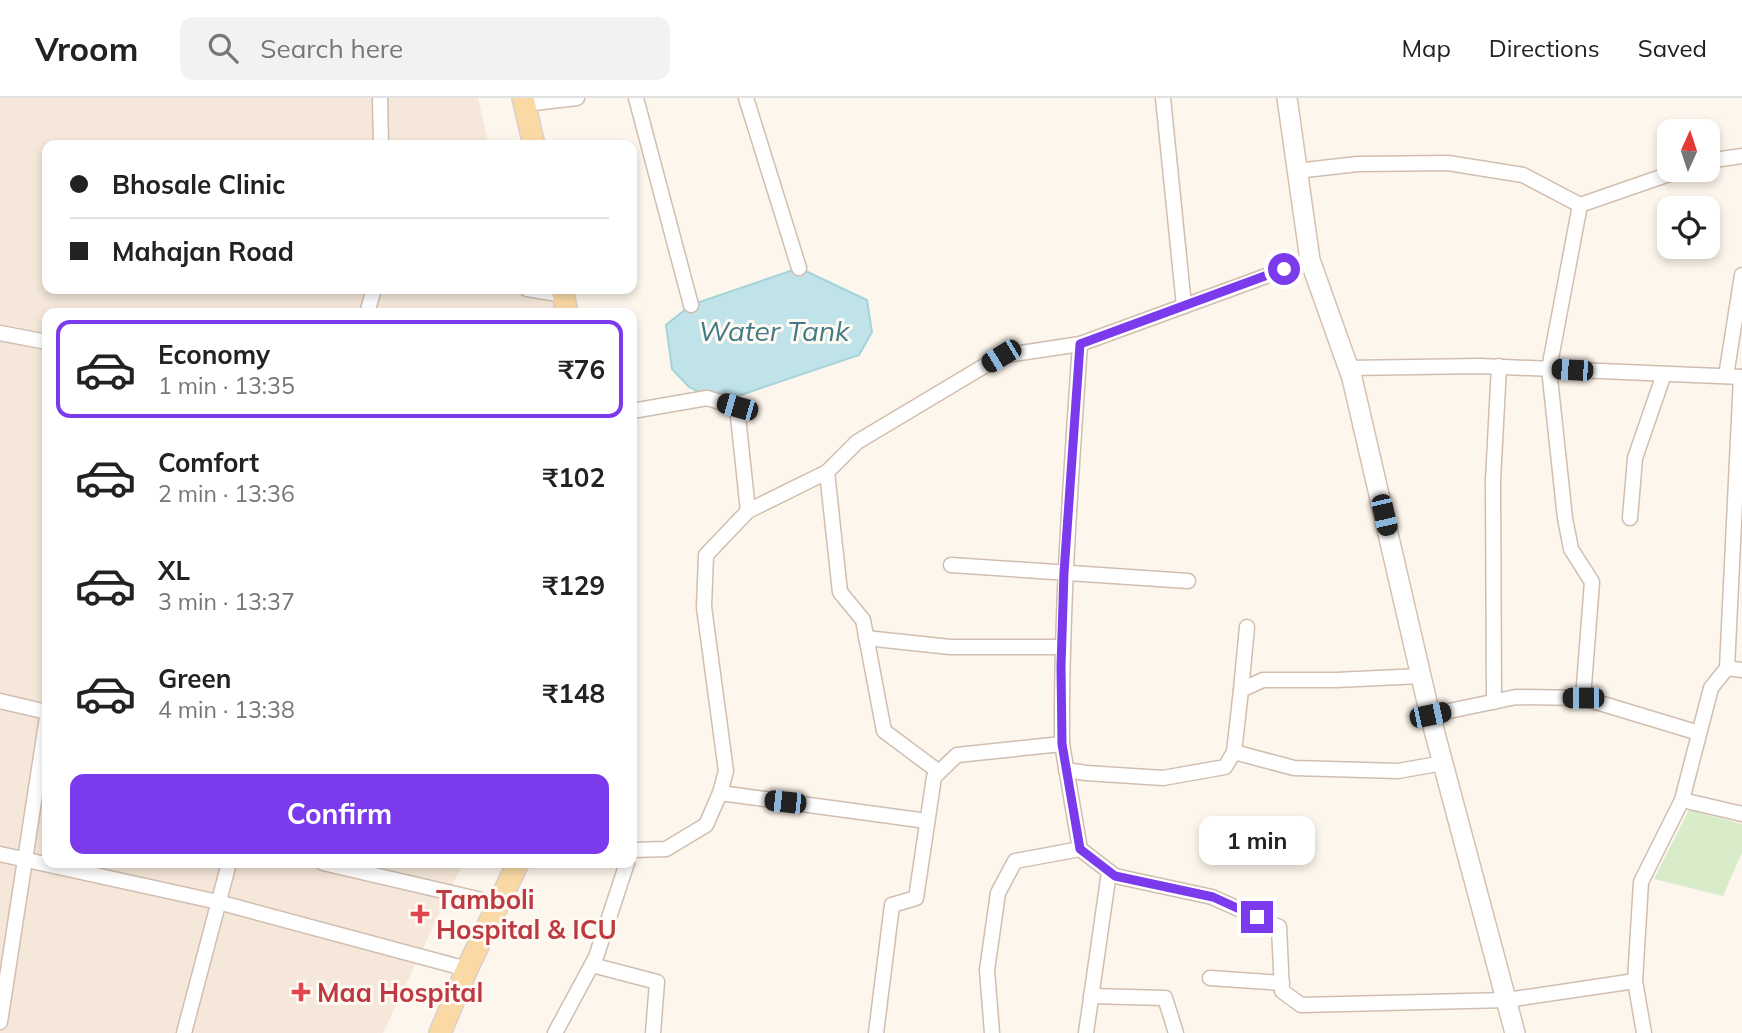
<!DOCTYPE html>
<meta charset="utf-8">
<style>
body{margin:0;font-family:Mulish,sans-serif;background:#f2f2f2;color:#222;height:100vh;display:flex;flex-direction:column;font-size:26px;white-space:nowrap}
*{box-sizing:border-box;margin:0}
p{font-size:23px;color:#767676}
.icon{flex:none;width:38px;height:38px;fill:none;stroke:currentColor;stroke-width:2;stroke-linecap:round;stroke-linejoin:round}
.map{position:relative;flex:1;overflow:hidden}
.sheet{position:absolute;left:42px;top:210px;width:595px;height:560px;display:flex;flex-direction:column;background:#fff;border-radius:14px;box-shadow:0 4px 10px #0003}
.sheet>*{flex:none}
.top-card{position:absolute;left:42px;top:42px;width:595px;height:154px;border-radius:14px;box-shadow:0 4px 10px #0003;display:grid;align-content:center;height:154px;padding:0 28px;background:#fff}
.needle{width:46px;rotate:3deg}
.tools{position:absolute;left:1657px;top:21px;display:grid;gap:14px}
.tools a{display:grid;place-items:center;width:63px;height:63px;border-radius:14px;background:#fff;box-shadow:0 4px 10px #0003;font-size:35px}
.end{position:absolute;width:32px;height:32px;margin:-16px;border:9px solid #7c3aed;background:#fff;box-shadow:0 0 0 4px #fff}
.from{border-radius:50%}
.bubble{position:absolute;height:49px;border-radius:14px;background:#fff;box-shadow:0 4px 10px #0003;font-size:23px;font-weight:700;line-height:49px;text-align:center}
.car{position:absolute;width:21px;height:42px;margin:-21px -10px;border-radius:9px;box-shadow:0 0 5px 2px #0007;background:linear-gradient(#222 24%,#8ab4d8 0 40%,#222 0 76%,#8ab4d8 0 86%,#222 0)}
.top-card b{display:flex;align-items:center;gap:24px;height:66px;font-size:26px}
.top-card b+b{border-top:2px solid #e0e0e0}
.top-card i{width:18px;height:18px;background:#222}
ul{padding:12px 0 0;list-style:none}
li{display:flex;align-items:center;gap:21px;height:98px;margin:0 14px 10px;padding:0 14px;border:4px solid transparent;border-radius:14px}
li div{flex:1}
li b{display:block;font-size:26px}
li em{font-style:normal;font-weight:700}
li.selected{border-color:#7c3aed}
li>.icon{width:63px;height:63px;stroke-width:1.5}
.cta{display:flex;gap:14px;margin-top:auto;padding:14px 28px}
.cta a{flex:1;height:80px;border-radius:14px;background:#7c3aed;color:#fff;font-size:28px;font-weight:700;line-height:80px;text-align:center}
header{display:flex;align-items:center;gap:42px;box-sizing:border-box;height:98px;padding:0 35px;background:#fff;border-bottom:2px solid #e0e0e0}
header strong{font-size:33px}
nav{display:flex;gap:38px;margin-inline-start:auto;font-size:24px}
.search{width:490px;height:63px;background:#f2f2f2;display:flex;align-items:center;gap:18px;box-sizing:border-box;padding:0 24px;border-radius:14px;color:#767676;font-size:26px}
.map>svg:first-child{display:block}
.residential{fill:#f5e8da}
.green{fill:#d8ecc9}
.water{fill:#bfe3e8;stroke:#a5d3da;stroke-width:2}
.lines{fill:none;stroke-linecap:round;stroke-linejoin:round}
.minor-casing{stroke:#d1beb0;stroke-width:17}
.secondary-casing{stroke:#d6c0b0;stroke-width:22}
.primary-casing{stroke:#dad1cd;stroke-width:24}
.minor{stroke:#fff;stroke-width:14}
.secondary{stroke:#fff;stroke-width:19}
.primary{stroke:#fbd9a5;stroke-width:21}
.route{stroke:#7c3aed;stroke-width:9}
.health-dot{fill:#e0444e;stroke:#fffaf3;stroke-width:2.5}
.labels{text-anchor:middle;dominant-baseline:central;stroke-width:6;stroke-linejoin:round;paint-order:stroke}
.health-label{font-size:26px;font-weight:bold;fill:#be3a42;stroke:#fffaf3;text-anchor:start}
.water-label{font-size:28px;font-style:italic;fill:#437c86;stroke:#fffaf3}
</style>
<header>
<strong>Vroom</strong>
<div class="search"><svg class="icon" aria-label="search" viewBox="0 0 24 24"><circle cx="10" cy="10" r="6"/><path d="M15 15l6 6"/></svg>Search here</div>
<nav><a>Map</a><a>Directions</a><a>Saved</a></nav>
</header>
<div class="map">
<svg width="1742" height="935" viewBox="0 0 1742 935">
<rect width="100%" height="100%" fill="#fdf6ec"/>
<path class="residential" d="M0 0H478L489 47H47V191H550L561 215H47V765H463L383 935H0Z"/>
<path class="green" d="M1689 712 1742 726V754L1723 798 1654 781Z"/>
<path class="water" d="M799 170 867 202 872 234 859 257 720 304 689 289 672 271 666 227 691 207Z"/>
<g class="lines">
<g class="minor-casing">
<g id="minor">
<path d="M380 0 381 47"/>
<path d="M636 0 691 207"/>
<path d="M746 0 799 170"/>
<path d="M1163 0 1184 208"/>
<path d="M525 6 577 0"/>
<path d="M1708 63 1742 58"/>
<path d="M1296 73 1358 66 1448 65 1523 77 1580 107"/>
<path d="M1580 107 1549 271 1565 420 1571 451 1592 484 1583 600"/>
<path d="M1580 107 1681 72"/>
<path d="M527 191 564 197"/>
<path d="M367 215 374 191"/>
<path d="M0 235 47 244"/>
<path d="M1348 270 1480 268 1742 279"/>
<path d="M1726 278 1742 177"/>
<path d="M632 313 707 300 737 309 748 413"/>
<path d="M827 374 840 494 863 522 884 633 939 674"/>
<path d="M1630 420 1635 360 1664 276"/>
<path d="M951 467 1188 483"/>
<path d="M866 540 950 549H1063"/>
<path d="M1727 570 1742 572"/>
<path d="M1241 592 1247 529"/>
<path d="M0 603 47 614"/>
<path d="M1494 604 1493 382 1499 268"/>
<path d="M1430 617 1516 599 1583 600 1699 635"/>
<path d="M1062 646 1080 751 1115 778 1212 799 1279 829 1282 893 1301 907 1507 902 1635 883"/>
<path d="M1234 654 1241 592 1263 582H1336L1421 578"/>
<path d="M1066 672 1086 675 1163 680 1225 669 1234 654 1294 670 1398 673 1443 665"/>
<path d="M720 695 927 723"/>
<path d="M1682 702 1742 716"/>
<path d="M632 752 666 751 706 727 720 695 726 673 704 509 706 457 748 413 827 374 857 344 1001 258 1080 246 1310 162"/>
<path d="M0 756 218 804 467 871"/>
<path d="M323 765 499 806"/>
<path d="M592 867 657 884 653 935"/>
<path d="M1210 880 1282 885"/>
<path d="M1091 898 1165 900 1176 935"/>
<path d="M0 924 47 619"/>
<path d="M184 935 229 765"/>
<path d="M555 935 596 859 627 765"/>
<path d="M876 935 892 807 916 800 934 679 957 657 1062 646C1061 512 1071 379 1080 246"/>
<path d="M992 935 987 872 998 795 1015 763 1080 751"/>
<path d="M1086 935 1109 774"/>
<path d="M1644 935 1635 883 1641 784 1682 702 1711 590 1727 570 1741 279"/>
</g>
</g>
<g class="secondary-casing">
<path id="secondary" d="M1287 0 1310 162 1352 280 1430 617 1515 935"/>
</g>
<g class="primary-casing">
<g id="primary">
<path d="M523 0 534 47"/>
<path d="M562 191 567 215"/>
<path d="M440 935 467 871 518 765"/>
</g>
</g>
<use href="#minor" class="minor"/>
<use href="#secondary" class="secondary"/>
<use href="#primary" class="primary"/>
</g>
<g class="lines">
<path class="route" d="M1257 819 1213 799 1115 778 1080 751 1062 646 1061 568 1064 475 1080 246 1284 171"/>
</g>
<g class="health-dot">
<path d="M416.5 805.5h7v7h7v7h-7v7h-7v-7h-7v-7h7z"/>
<path d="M297.5 883.5h7v7h7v7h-7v7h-7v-7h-7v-7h7z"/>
</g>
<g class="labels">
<g class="health-label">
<text x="436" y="801">Tamboli<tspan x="436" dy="30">Hospital &amp; ICU</tspan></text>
<text x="317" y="894">Maa Hospital</text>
</g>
<g class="water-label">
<text x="774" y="232">Water Tank</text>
</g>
</g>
</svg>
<div class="tools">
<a><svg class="needle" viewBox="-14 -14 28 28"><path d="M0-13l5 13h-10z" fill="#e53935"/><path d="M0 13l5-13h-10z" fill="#767676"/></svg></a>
<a><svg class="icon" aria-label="locate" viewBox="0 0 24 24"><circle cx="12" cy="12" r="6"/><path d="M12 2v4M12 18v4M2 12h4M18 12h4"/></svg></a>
</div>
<i class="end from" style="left:1284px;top:171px"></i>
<i class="end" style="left:1257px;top:819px"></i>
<div class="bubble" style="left:1199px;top:718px;width:116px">1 min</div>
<i class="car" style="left:1001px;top:258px;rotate:239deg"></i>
<i class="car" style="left:1572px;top:272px;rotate:273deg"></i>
<i class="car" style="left:737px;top:309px;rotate:286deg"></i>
<i class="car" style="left:1384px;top:417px;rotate:167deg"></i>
<i class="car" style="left:1583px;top:600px;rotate:270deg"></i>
<i class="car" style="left:1430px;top:617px;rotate:78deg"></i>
<i class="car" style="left:785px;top:704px;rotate:276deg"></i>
<div class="top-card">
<b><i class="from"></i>Bhosale Clinic</b>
<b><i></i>Mahajan Road</b>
</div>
<section class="sheet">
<ul>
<li class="selected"><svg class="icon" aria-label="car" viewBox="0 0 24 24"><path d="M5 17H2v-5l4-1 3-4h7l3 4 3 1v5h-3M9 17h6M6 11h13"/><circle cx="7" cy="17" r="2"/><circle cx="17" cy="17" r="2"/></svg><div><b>Economy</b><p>1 min · 13:35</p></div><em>₹76</em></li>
<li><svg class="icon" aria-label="car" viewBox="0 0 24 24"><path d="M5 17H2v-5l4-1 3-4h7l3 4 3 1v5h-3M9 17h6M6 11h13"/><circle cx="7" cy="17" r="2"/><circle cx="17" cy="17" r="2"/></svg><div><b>Comfort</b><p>2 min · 13:36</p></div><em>₹102</em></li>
<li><svg class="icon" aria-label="car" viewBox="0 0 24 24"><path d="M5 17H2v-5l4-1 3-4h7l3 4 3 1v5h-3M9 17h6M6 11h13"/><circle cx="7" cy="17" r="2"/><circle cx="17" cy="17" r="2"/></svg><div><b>XL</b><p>3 min · 13:37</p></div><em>₹129</em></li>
<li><svg class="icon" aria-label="car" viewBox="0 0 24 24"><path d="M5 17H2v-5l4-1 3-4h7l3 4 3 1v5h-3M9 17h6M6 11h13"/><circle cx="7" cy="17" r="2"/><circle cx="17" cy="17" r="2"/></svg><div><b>Green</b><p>4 min · 13:38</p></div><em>₹148</em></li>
</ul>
<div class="cta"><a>Confirm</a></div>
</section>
</div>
